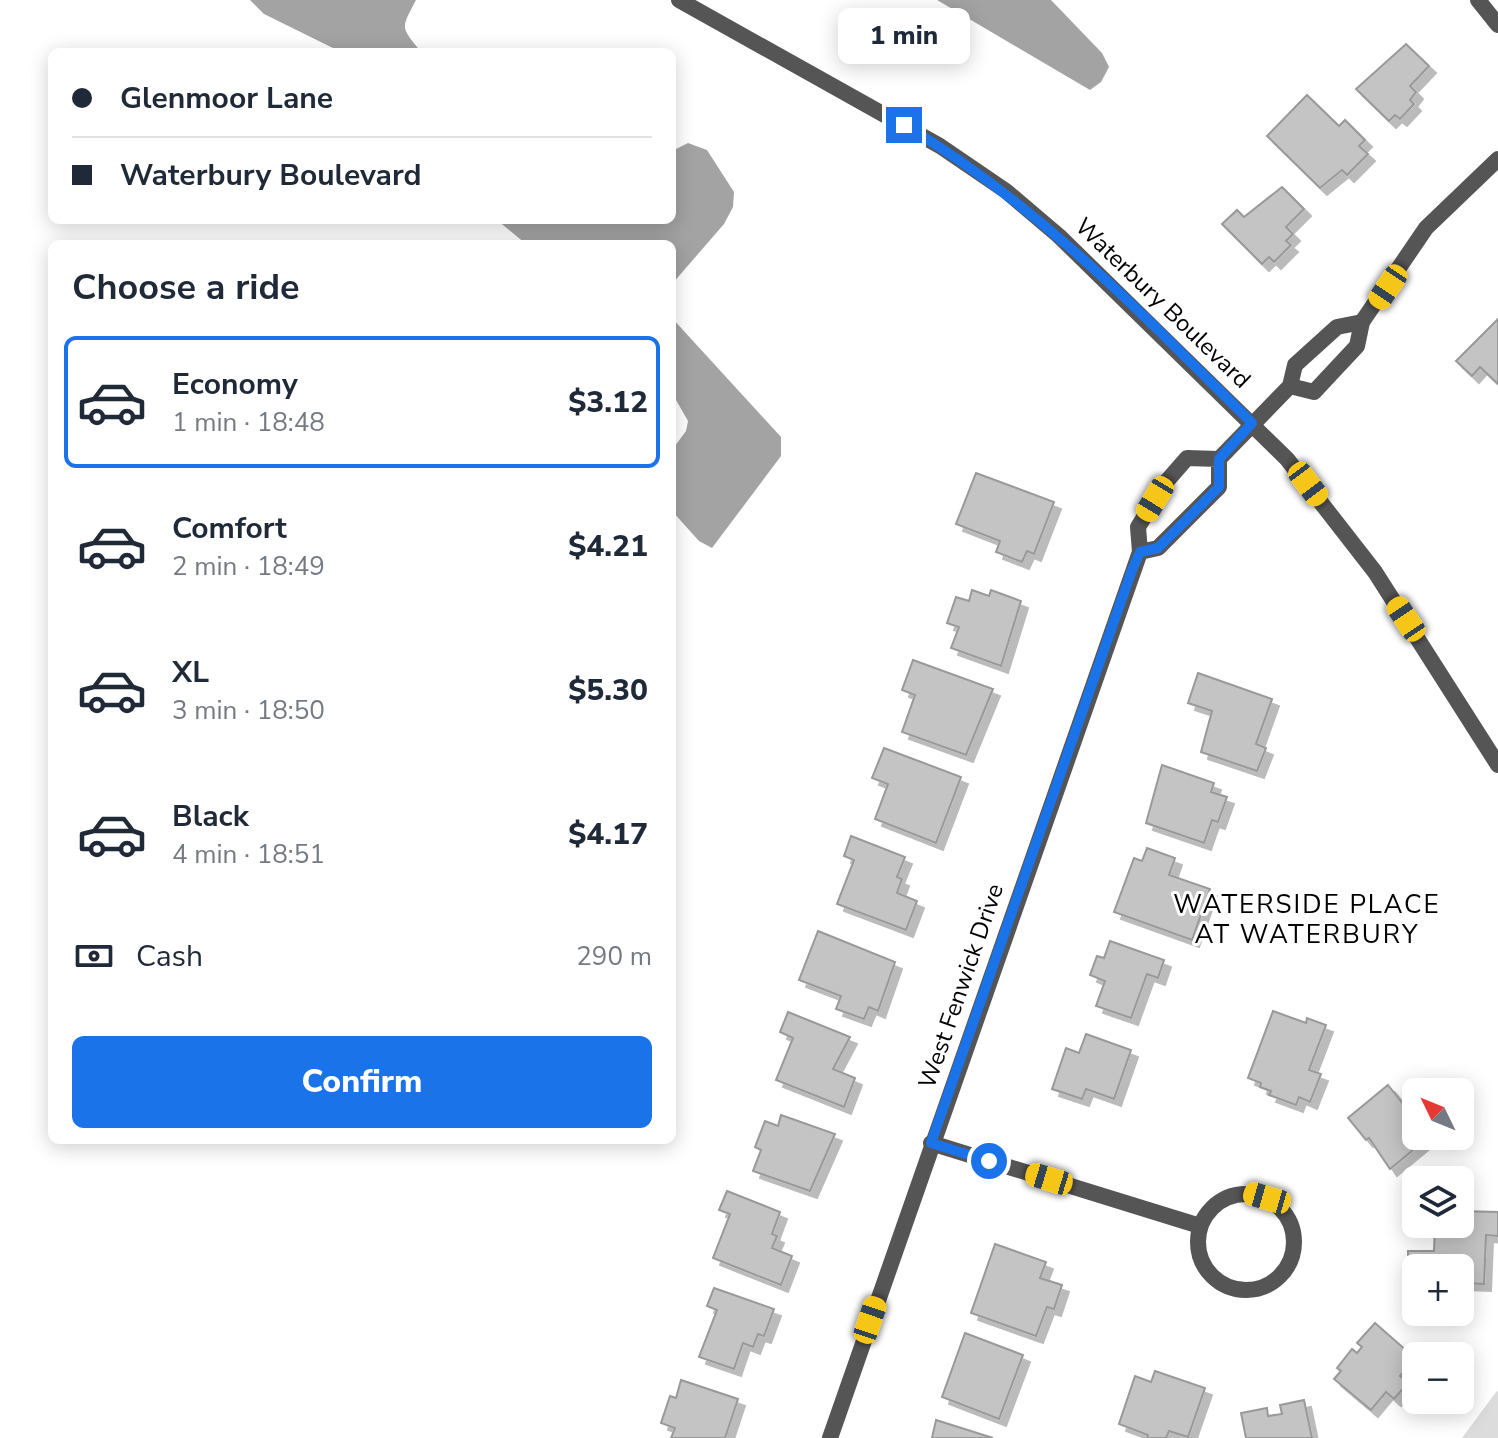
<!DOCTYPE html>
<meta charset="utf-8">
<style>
body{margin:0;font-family:"Nunito Sans",sans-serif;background:#f2f2f3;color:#1f2937;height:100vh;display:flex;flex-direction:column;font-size:30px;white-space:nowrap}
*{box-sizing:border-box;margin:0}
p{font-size:26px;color:#747a83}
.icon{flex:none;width:44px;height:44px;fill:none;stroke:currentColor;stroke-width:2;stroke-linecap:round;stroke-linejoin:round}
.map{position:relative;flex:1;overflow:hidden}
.details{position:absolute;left:48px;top:240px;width:628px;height:904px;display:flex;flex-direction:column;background:#fff;border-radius:12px;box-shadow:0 4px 20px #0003}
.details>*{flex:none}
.banner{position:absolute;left:48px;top:48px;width:628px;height:176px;border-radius:12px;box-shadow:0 4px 20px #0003;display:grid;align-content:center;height:176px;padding:0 24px;background:#fff}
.needle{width:52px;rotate:313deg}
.tools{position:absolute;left:1402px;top:1078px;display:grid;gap:16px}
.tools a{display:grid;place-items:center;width:72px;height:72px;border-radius:12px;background:#fff;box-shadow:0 4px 20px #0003;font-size:40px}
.end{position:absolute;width:36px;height:36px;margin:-18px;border:10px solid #1a73e8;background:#fff;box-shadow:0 0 0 4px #fff}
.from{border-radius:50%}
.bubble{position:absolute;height:56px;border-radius:12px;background:#fff;box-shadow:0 4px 20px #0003;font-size:26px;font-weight:800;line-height:56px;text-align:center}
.car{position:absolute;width:24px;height:48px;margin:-24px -12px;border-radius:10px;box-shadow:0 0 6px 2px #0007;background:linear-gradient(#f5c518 24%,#345 0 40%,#f5c518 0 76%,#345 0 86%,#f5c518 0)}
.banner b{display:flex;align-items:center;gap:28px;height:76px;font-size:30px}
.banner b+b{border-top:2px solid #e0e1e3}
.banner i{width:20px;height:20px;background:#1f2937}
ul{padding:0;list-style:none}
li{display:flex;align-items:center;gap:24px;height:132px;margin:0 16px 12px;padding:0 8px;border:4px solid transparent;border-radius:12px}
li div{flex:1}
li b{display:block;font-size:30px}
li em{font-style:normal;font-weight:800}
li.on{border-color:#1a73e8}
li>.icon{width:72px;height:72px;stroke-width:1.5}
h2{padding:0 24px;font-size:36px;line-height:96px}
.pay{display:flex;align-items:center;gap:20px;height:88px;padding:0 24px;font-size:30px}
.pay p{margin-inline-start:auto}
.primary-button{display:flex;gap:16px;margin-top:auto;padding:16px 24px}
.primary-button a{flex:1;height:92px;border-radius:12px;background:#1a73e8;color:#fff;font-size:32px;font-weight:800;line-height:92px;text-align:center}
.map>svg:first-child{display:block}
.green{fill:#dcdcdc}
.water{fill:#a3a3a3}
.building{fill:#c4c4c4;stroke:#999;stroke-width:2;filter:url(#shadow)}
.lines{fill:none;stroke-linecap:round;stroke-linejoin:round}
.minor{stroke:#555;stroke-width:16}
.route{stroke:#1a73e8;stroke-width:10}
.labels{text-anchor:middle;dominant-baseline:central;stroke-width:6;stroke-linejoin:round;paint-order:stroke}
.street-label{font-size:24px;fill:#000;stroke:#fff}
.neighbourhood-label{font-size:26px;letter-spacing:2px;fill:#000;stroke:#fff}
</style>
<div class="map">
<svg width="1498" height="1438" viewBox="0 0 1498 1438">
<defs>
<filter id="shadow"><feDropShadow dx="7" dy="7" stdDeviation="0" flood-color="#0004"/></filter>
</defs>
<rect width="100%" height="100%" fill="#fff"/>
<path class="green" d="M1498 1391V1438H1462L1496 1392Z"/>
<g class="water">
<path d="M250 0H416C401 29 400 26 421 52H341L264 14Z"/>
<path d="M937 0H1051L1102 53 1109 67 1101 82 1090 90Z"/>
<path d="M688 143 707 150 734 192 733 207 724 224 672 284V244H526L497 220H672V151Z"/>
<path d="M672 318 781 437V456L712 548 699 541 672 511V450L686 431 688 421 672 393Z"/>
</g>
<g class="building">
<path d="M1406 44 1429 66 1410 86 1416 92 1410 100 1414 104 1400 119 1395 115 1389 121 1356 89Z"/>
<path d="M1307 95 1339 126 1345 120 1365 140 1359 146 1368 154 1347 175 1342 170 1320 188 1267 136Z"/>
<path d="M1282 187 1304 209 1286 227 1293 234 1286 241 1291 245 1274 262 1269 257 1262 264 1222 224 1237 210 1244 217Z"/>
<path d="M1498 319V384L1480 367 1472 376 1456 361Z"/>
<path d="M976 473 1054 502 1034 554 1027 551 1022 562 996 552 1000 541 956 524Z"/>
<path d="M972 590 989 596 991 590 1021 601 1001 666 951 648 959 627 947 623 956 597 969 601Z"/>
<path d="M913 660 993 689 966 755 902 732 915 695 902 690Z"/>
<path d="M1198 673 1272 699 1256 744 1266 748 1257 771 1201 752 1212 711 1188 703Z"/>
<path d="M884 748 961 777 936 843 875 819 888 784 872 778Z"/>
<path d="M1162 765 1214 783 1211 792 1227 797 1218 822 1212 820 1204 843 1146 823Z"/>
<path d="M851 836 905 857 897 877 902 879 897 893 917 901 906 930 837 904 854 860 844 856Z"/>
<path d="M1147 848 1175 858 1169 875 1210 889 1192 940 1114 912 1134 858 1142 861Z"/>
<path d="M818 931 895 962 878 1011 869 1007 864 1019 836 1009 841 996 799 980Z"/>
<path d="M1110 941 1164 960 1158 978 1147 974 1131 1018 1096 1006 1105 981 1090 975 1097 956 1104 958Z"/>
<path d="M1273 1011 1306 1023 1307 1018 1326 1025 1309 1070 1321 1074 1310 1102 1299 1097 1296 1105 1269 1095 1271 1091 1260 1087 1261 1083 1248 1078Z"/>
<path d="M788 1012 850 1037 833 1069 855 1078 844 1107 776 1080 793 1038 780 1032Z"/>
<path d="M1086 1034 1131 1050 1114 1099 1086 1089 1082 1099 1052 1089 1066 1048 1079 1053Z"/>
<path d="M1388 1085 1416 1120V1136H1430L1390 1169 1369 1138 1366 1140 1348 1118Z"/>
<path d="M781 1115 835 1134 810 1191 753 1171 761 1150 755 1147 765 1121 778 1126Z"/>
<path d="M727 1191 780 1212 772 1234 777 1236 772 1248 792 1256 781 1285 713 1258 730 1214 719 1210Z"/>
<path d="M1460 1211 1498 1212V1236L1486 1235 1484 1284 1460 1283V1268H1416V1282H1408V1251H1434L1435 1224H1460Z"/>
<path d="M995 1244 1046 1262 1040 1278 1062 1285 1054 1309 1047 1307 1036 1336 971 1313Z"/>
<path d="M714 1288 774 1309 764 1336 758 1334 753 1347 743 1343 734 1369 699 1357 717 1310 707 1306Z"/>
<path d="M1375 1323 1415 1358 1400 1376 1408 1383 1394 1399 1386 1392 1371 1410 1334 1379 1341 1371 1337 1368 1352 1349 1357 1353 1362 1347 1357 1343Z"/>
<path d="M965 1333 1023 1355 999 1419 942 1397Z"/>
<path d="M1155 1371 1205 1388 1188 1437 1169 1431 1166 1438H1147L1148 1435 1119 1424 1135 1376 1151 1382Z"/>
<path d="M681 1380 738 1399 725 1438H671L675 1428 661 1423 670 1396 676 1398Z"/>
<path d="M1304 1400 1312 1438H1246L1241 1413 1267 1408 1268 1416 1282 1414 1280 1405Z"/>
<path d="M936 1420 993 1438H932Z"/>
</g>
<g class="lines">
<g class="minor">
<path d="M679 0 940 146 1006 191 1059 236 1287 459 1375 572 1498 765"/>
<path d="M1478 0 1498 25"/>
<path d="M1362 322 1426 228 1498 159"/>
<path d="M1219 459 1290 386 1295 365 1337 327 1362 322 1357 346 1314 392 1290 386"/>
<path d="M931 1143 1200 1226"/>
<circle cx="1246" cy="1242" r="48"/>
<path d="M830 1438 1140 552 1138 527 1166 482 1187 458 1219 459V487L1158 548 1140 552"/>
</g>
</g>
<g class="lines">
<path class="route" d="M904 125C1038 204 1142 314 1252 423L1219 459V487L1158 548 1140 552 1132 570 931 1143 989 1161"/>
</g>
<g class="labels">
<g class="street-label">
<text transform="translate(1163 303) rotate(44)">Waterbury Boulevard</text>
<text transform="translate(961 986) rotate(-71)">West Fenwick Drive</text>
</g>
<g class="neighbourhood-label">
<text x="1307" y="904">WATERSIDE PLACE<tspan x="1307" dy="30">AT WATERBURY</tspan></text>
</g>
</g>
</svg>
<div class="tools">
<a><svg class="needle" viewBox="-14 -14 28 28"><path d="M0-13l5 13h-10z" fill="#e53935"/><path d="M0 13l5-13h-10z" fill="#747a83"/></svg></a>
<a><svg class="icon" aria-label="layers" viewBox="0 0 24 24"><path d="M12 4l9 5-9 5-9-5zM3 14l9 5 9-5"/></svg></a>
<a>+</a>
<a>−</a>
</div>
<i class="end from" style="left:989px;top:1161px"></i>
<i class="end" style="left:904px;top:125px"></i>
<div class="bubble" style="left:838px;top:8px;width:132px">1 min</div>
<i class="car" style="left:1388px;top:287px;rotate:214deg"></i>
<i class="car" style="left:1308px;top:484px;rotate:143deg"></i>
<i class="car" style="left:1155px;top:499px;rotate:211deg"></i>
<i class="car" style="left:1406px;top:619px;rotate:326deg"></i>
<i class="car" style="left:1049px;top:1179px;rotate:287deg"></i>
<i class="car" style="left:1267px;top:1198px;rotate:286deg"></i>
<i class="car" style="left:870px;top:1320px;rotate:19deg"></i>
<div class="banner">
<b><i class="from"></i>Glenmoor Lane</b>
<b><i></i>Waterbury Boulevard</b>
</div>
<section class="details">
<h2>Choose a ride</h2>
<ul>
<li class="on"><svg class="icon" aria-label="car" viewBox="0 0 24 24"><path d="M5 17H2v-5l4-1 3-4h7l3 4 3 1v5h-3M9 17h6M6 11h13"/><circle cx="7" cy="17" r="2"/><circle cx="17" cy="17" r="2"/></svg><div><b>Economy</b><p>1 min · 18:48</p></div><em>$3.12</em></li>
<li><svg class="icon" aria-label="car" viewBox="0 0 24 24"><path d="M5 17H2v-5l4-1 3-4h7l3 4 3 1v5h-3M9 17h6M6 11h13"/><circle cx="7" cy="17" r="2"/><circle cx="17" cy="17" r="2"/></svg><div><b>Comfort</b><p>2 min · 18:49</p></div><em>$4.21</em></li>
<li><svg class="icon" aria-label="car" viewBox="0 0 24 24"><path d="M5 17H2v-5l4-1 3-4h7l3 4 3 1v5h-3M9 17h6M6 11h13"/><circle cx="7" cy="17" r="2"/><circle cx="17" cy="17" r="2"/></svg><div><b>XL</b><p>3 min · 18:50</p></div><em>$5.30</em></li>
<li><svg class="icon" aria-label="car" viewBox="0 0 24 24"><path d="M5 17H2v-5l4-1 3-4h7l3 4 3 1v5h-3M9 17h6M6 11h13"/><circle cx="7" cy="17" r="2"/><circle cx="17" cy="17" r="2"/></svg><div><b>Black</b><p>4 min · 18:51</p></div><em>$4.17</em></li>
</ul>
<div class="pay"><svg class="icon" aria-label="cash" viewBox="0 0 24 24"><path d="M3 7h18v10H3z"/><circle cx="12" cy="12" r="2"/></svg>Cash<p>290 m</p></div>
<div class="primary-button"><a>Confirm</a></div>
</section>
</div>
